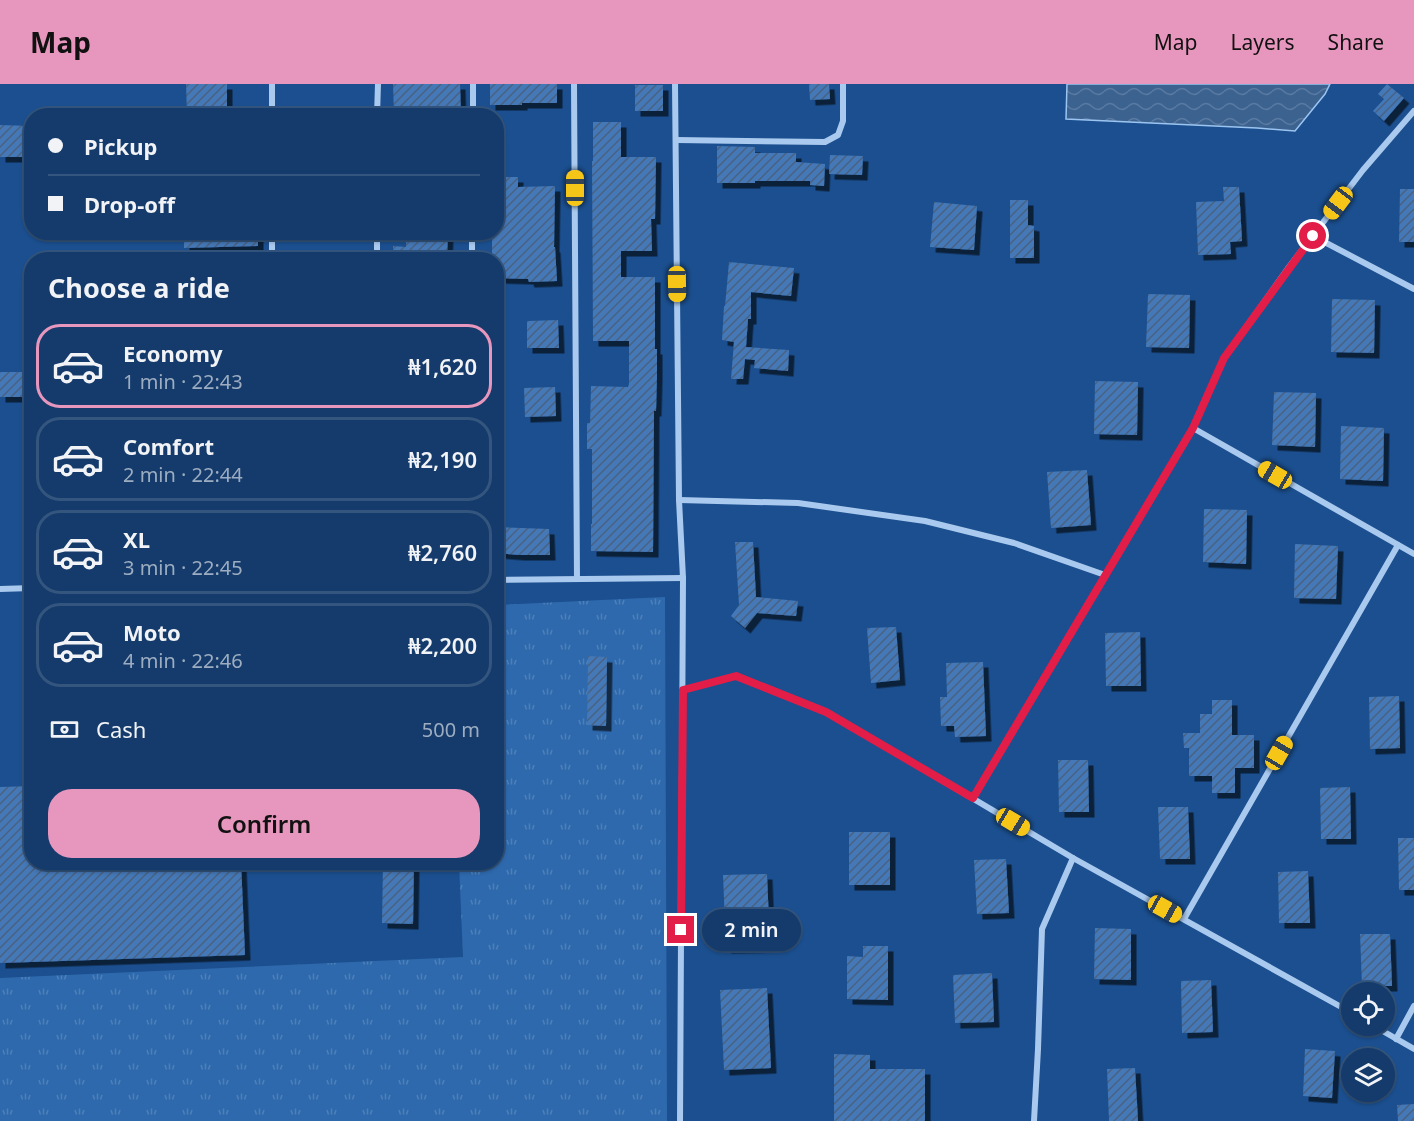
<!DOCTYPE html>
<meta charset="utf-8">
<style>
body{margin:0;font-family:"Noto Sans",sans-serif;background:#214673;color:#f1f3f6;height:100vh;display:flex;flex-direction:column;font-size:22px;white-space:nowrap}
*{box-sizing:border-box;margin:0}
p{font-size:20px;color:#9dadc1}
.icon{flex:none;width:33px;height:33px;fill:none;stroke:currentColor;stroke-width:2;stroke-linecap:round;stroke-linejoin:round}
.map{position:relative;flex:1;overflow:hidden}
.sheet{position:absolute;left:24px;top:168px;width:480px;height:618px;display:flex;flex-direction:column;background:#143b6b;border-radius:24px;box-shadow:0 2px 4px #0004,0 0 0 2px #33557e}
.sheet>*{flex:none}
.guide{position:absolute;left:24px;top:24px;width:480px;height:132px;border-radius:24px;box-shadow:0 2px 4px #0004,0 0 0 2px #33557e;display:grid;align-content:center;height:132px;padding:0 24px;background:#143b6b}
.buttons{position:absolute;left:1341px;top:898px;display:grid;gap:12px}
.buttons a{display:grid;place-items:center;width:54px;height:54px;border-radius:50%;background:#143b6b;box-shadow:0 2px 4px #0004,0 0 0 2px #33557e;font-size:30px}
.end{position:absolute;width:27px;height:27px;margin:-14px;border:8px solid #e11d48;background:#fff;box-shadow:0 0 0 3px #fff}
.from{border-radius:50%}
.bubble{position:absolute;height:42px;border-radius:21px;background:#143b6b;box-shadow:0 2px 4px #0004,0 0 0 2px #33557e;font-size:20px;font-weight:600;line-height:42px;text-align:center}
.car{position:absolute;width:18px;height:36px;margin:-18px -9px;border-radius:8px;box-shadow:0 0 4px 2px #0007;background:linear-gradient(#f5c518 24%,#345 0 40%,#f5c518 0 76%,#345 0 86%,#f5c518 0)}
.guide b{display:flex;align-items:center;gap:21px;height:57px;font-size:22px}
.guide b+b{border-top:2px solid #33557e}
.guide i{width:15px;height:15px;background:#f1f3f6}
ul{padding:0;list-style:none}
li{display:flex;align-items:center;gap:18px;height:84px;margin:0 12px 9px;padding:0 12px;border:3px solid #33557e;border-radius:24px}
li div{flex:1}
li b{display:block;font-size:22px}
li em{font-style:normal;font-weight:600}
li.current{border-color:#e797bd}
li>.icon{width:54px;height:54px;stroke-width:1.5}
h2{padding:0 24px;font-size:27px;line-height:72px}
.pay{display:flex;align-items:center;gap:15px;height:66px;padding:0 24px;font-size:22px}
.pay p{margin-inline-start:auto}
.cta{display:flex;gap:12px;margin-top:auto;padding:12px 24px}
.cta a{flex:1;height:69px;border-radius:24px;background:#e797bd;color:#111;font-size:24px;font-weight:600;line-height:69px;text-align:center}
header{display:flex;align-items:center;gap:36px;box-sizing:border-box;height:84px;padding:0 30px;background:#e797bd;color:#111}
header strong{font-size:28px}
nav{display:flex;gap:33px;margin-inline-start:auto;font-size:21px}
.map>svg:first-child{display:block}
.grass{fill:url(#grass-tufts)}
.water{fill:url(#water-waves);stroke:#9cc4f0;stroke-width:1.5}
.building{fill:url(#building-hatch);filter:url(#shadow)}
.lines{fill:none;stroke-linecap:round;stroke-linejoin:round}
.minor{stroke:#a9c9ee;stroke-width:6}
.route{stroke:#e11d48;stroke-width:8}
</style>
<header>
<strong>Map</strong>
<nav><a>Map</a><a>Layers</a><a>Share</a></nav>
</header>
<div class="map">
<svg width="1414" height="1037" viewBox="0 0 1414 1037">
<defs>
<pattern id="grass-tufts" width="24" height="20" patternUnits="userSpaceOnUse" patternTransform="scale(1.5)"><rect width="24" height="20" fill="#2e69ad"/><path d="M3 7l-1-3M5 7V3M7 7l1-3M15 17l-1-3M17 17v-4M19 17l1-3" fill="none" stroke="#4d80b9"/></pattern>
<pattern id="water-waves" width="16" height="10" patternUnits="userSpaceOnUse" patternTransform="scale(1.5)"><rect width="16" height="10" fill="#3c6290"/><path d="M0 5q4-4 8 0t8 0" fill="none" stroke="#597aa1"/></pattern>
<pattern id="building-hatch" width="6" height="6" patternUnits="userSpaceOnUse" patternTransform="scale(1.5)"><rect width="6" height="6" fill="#4478b7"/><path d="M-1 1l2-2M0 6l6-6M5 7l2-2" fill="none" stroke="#486282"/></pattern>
<filter id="shadow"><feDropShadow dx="5.5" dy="5.5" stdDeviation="0" flood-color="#0009"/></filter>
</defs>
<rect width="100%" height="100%" fill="#1b4f8f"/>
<path class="grass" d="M665 513 667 1037H0V894L463 873 459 779 496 778 497 521Z"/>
<path class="water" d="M1067 0H1330L1325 10 1295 47 1257 44 1066 35Z"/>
<g class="building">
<path d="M186 0H227V32H187Z"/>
<path d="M393 0H460L461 32H394Z"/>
<path d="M490 0H557V19H522V21H490Z"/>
<path d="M809 0H829L830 15 810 16Z"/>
<path d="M1387 0 1404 14 1384 37 1373 27 1384 15 1378 10Z"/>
<rect x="635" y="1" width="28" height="26"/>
<path d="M593 38H621V73H656L655 135H651L652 167H621V193H655V265H657V291L656 327H654L653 468 591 467V440H592V365H587V339H590L591 302 628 303 629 300V257H593L592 77H593Z"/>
<path d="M0 41 32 42V73H0Z"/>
<path d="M717 62 755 63V69H796V78L825 80 824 102 810 101V97H755V99H717Z"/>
<path d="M830 71 863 72 862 91 829 90Z"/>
<path d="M496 93H518V103L555 102 554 163H555L557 197 529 198 528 195 496 194V176H492V148H496Z"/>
<path d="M1223 103H1239L1242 157 1230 158 1231 170 1198 171 1196 118 1224 117Z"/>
<path d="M1400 105H1414V158H1399Z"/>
<path d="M1010 116H1028V141L1034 142V174H1010Z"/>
<path d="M934 118 977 122 974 166 930 163Z"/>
<path d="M184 148H258V162L184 164Z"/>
<path d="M406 148H448L447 176H393V162L406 163Z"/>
<path d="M729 178 794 184 791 212 751 208V235H748L746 263 789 266 788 287 754 284 755 276 745 275 743 295H731L734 258 722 256 724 222H725Z"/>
<path d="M1148 210 1190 211 1189 264 1146 263Z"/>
<path d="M1332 215 1375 216 1374 269 1331 268Z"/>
<path d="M558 236 559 264H527V237Z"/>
<rect x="0" y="288" width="32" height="25"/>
<path d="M1095 297 1138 298 1137 351 1094 350Z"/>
<path d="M555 303 556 332 525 333 524 304Z"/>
<path d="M1274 308 1316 309 1315 363 1272 361Z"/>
<path d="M1341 342 1384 344 1383 397 1340 395Z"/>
<path d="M1087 386 1091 441 1051 444 1047 388Z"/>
<path d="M1204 425 1247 426 1246 480 1203 478Z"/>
<path d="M496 443 549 445 550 471H519L496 469Z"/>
<path d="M735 458H753L756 513 798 517 796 532 757 529 745 544 731 532 739 521Z"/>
<path d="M1295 460 1338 462 1336 515 1294 514Z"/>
<path d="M896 543 900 596 871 599 867 544Z"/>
<path d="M1140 548 1141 602H1106L1105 549Z"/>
<path d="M588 572 607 573 606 642 587 641Z"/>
<path d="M983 578 986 652 955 653 954 642H941L940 613H947L946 579Z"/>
<path d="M1399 612 1400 664 1370 665 1369 613Z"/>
<path d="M1212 616H1232V651H1254V684H1235V709H1212V692H1189V664H1184L1183 649H1200V630H1212Z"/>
<path d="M1058 676H1088L1089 728H1059Z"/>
<path d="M32 702V778H241L245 871 0 879V703Z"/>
<path d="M1350 703 1351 755H1321L1320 704Z"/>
<path d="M1158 723H1188L1190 775H1160Z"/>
<rect x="849" y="748" width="41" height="53"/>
<path d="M1398 754H1414V806H1399Z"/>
<path d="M1006 775 1009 829 977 830 974 776Z"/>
<path d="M383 778H414L413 840 382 839Z"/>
<path d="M1308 787 1310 839H1279L1278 788Z"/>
<path d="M767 790 770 863 726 864 723 791Z"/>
<path d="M1095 844 1131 845V896L1094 895Z"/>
<path d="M1360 850H1390L1392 902H1362Z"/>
<path d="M863 862H888V916L847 915V872L863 873Z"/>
<path d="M992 889 994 938 955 939 953 891Z"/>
<path d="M1211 896 1213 948 1182 949 1181 897Z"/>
<path d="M767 904 771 984 724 986 720 906Z"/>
<path d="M1305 965 1335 967 1332 1014 1303 1012Z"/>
<path d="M834 970 870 971V985H925V1037H834Z"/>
<path d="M1135 984 1138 1037H1109L1107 985Z"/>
<path d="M1414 1020V1037H1398L1397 1021Z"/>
</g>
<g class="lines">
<g class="minor">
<path d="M574 0 577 495"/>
<path d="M675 0 679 416 683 494 680 1037"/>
<path d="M272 32V0"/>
<path d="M377 32 378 0"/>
<path d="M473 32V0"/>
<path d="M676 56 825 58 838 51 843 37V0"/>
<path d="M272 148V176"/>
<path d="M1313 152 1414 205"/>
<path d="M377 176V148"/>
<path d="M472 176V148"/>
<path d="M1193 344 1414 470"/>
<path d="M679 416 798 419 925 437 1014 459 1105 491"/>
<path d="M496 496 683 494"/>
<path d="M0 505 32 504"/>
<path d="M683 606 736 592 827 628 1073 774 1352 929"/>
<path d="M973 714 1193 344 1224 274 1289 183 1363 86 1414 27"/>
<path d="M1184 835 1398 461"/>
<path d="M1374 942 1414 965"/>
<path d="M1396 955 1414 922"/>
<path d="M1034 1037 1038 965 1042 845 1073 774"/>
</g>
</g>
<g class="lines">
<path class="route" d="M681 846 683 606 736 592 826 628 973 714 1193 344 1224 274 1313 152"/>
</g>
</svg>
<div class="buttons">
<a><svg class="icon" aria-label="locate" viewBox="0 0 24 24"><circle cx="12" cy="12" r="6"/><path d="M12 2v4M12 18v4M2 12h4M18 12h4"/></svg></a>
<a><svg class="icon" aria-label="layers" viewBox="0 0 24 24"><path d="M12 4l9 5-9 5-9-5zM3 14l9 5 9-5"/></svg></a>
</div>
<i class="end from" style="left:1313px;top:152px"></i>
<i class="end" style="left:681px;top:846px"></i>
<div class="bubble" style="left:702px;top:825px;width:99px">2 min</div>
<i class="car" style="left:575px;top:104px;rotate:0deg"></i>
<i class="car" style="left:1338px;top:119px;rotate:217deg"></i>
<i class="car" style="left:677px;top:200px;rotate:179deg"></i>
<i class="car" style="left:1275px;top:391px;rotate:300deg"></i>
<i class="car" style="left:1279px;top:669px;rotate:30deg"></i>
<i class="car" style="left:1013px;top:738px;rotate:121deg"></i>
<i class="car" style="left:1165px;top:825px;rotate:119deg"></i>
<div class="guide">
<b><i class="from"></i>Pickup</b>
<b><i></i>Drop-off</b>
</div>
<section class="sheet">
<h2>Choose a ride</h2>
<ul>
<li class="current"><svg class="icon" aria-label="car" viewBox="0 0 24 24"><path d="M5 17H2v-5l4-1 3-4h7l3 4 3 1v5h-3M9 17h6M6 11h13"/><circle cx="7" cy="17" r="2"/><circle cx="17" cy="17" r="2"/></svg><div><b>Economy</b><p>1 min · 22:43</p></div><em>₦1,620</em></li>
<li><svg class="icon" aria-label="car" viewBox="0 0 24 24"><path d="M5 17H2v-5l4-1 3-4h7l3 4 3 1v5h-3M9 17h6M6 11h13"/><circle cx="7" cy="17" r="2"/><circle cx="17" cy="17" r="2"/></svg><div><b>Comfort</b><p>2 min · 22:44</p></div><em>₦2,190</em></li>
<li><svg class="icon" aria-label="car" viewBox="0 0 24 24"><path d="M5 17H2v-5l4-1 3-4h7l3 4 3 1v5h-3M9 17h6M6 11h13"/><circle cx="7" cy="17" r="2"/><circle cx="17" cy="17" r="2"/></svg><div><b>XL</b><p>3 min · 22:45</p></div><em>₦2,760</em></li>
<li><svg class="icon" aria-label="car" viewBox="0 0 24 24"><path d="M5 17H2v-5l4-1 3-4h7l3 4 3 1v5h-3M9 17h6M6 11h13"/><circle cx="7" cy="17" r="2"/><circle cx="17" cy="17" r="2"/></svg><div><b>Moto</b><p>4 min · 22:46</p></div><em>₦2,200</em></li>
</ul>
<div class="pay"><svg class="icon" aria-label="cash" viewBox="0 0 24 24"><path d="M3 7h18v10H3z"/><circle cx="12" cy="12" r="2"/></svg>Cash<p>500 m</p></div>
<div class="cta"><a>Confirm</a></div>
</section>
</div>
